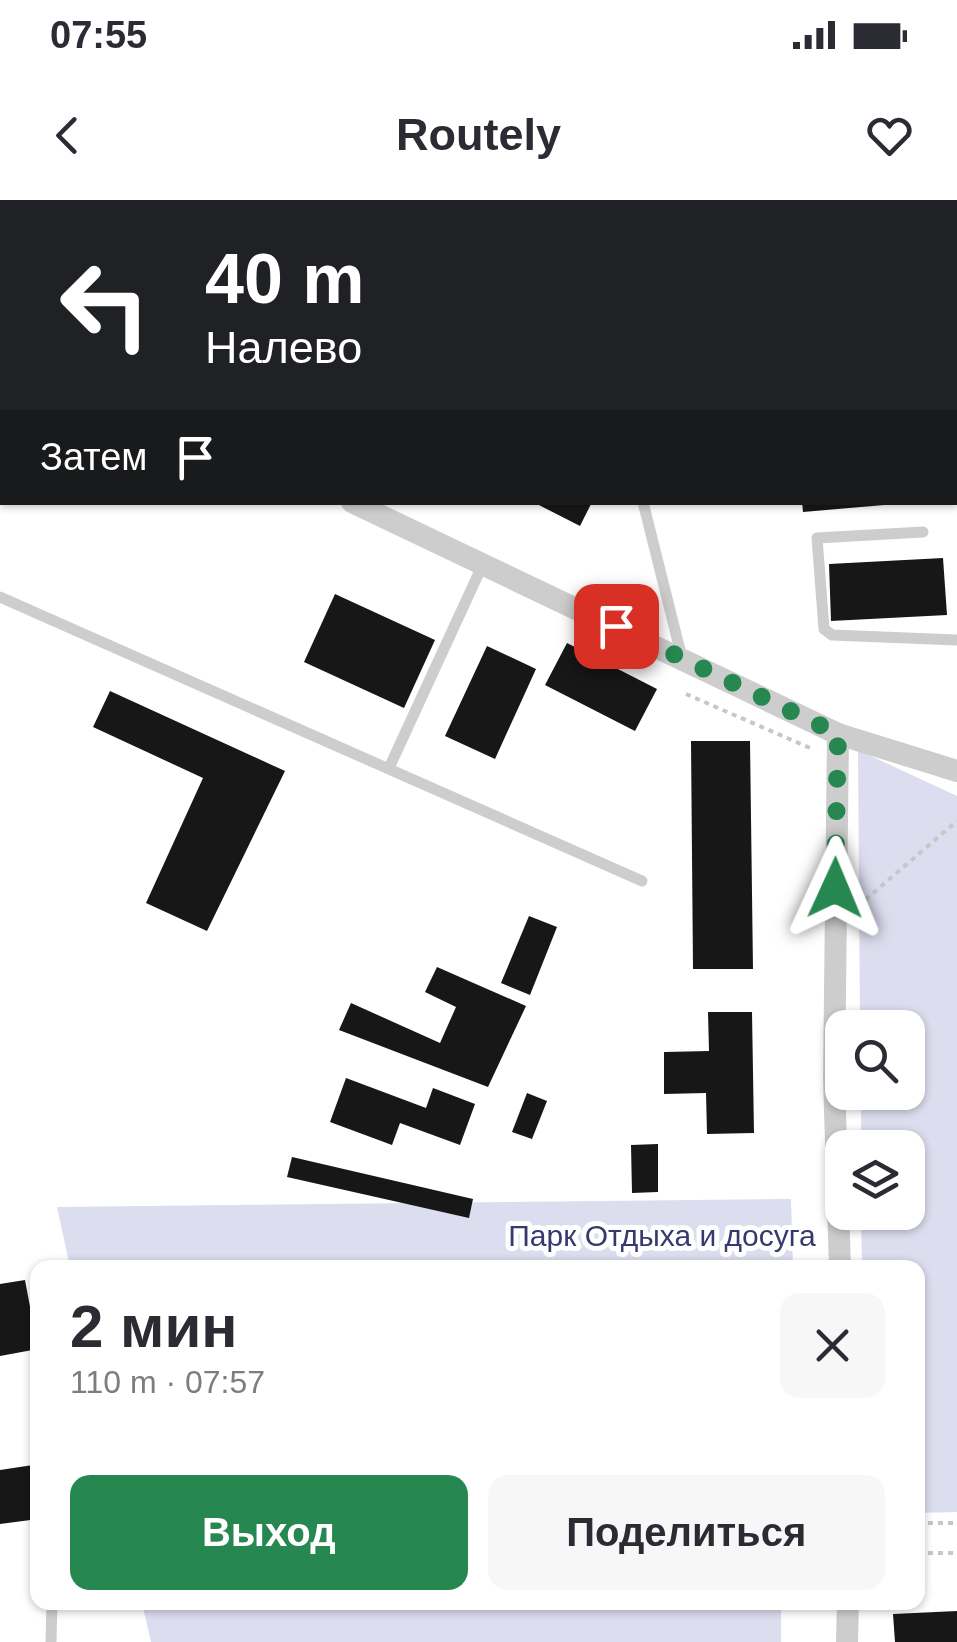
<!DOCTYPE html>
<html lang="ru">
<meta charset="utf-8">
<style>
:root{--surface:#fff;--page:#f7f7f7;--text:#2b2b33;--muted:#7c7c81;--accent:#268750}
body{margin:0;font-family:Arial,sans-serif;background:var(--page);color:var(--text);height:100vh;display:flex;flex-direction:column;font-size:38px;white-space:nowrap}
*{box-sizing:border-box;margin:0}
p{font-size:32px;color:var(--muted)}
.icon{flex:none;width:55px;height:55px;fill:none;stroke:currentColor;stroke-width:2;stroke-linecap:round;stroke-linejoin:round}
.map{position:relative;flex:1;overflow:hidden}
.sheet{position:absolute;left:30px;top:1060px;width:895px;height:350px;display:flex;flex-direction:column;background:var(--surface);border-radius:20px;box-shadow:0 2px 8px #0004}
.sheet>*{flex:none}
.banner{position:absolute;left:0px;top:0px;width:958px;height:305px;box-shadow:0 2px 8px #0004;background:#202124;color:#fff;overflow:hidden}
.controls{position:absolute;left:825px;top:810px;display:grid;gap:20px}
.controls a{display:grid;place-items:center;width:100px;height:100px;border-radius:20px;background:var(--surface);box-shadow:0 2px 8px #0004;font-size:50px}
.pin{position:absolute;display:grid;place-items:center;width:85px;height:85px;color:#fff;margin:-42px;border-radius:20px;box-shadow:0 5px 15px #0006}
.me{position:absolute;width:110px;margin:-55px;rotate:1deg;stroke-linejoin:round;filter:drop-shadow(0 0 8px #0008)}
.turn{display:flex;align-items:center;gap:35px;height:210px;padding:0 40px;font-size:45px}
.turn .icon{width:130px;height:130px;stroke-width:2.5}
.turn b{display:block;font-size:70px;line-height:85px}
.then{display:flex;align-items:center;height:95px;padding:0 40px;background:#0003;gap:20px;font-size:38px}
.round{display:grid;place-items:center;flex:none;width:105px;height:105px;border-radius:20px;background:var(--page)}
.head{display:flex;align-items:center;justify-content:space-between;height:170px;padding:0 40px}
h1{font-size:60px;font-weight:600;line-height:75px}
.primary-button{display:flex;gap:20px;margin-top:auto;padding:20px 40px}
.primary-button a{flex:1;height:115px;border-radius:20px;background:var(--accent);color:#fff;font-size:40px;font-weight:600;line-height:115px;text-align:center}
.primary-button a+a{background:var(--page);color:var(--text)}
.status{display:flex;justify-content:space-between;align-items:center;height:70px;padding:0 50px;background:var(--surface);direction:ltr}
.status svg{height:28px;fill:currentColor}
header{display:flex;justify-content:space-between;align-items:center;height:130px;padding:0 40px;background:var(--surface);font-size:45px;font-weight:600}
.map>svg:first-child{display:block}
.green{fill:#dcddee}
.building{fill:#171717}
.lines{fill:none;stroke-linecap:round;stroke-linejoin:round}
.path{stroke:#c7c7c7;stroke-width:4;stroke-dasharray:5 5;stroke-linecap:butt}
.service{stroke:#cdcdcd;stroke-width:11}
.minor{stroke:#cdcdcd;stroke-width:22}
.secondary{stroke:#bababa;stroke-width:32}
.route{stroke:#268750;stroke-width:18;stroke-dasharray:0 32.4}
.labels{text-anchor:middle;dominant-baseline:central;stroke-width:10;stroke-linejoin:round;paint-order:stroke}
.park-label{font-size:30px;fill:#383870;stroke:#fff}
</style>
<div class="status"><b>07:55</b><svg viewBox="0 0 49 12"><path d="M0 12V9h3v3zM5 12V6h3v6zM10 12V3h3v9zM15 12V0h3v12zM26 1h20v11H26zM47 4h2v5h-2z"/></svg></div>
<header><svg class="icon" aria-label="back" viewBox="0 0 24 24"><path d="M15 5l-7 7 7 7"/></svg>Routely<svg class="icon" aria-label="heart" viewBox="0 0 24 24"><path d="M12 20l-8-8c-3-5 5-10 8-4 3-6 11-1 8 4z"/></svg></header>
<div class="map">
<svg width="957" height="1442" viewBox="0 0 957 1442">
<rect width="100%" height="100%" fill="#fff"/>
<!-- green -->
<g class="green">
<path d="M858,550L957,596V1312L918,1313V1068L862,1067L861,1013L908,1012V948L861,947V893L908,892V828L860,827Z"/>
<path d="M791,999L793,1067H70L57,1007Z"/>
<path d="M142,1403H781V1442H151Z"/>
</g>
<!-- building -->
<g class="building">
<path d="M533,302H592L580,326Z"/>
<path d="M802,302H884V305L803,312Z"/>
<path d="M943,358L947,415L831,421L829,364Z"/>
<path d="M335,394L435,440L404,508L304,462Z"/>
<path d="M567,443L657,489L635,531L545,485Z"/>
<path d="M487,446L536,469L495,559L445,536Z"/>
<path d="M110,491L285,571L207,731L146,703L203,578L93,527Z"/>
<path d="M691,541H750L753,769H693Z"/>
<path d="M529,716L557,727L530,795L501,783Z"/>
<path d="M437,767L526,806L488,887L339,830L351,803L440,843L456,807L425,792Z"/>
<path d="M708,812H752L754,933L707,934L706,893L664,894V852L709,851Z"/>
<path d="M346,878L426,908L433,888L475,904L460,945L400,923L392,945L330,922Z"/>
<path d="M527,893L547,901L532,939L512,932Z"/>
<path d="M658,944V992L632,993L631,945Z"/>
<path d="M292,957L473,999L469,1018L287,977Z"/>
<path d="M25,1080L38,1149L0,1156V1084Z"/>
<path d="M33,1265L38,1319L0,1324V1270Z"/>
<path d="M957,1411V1442H895L893,1414Z"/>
</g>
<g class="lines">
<!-- path -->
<g class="path">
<path d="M915,0L916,2"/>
<path d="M686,494L810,548"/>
<path d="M858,706L957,621"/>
<path d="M918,1323H957"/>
<path d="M918,1353H957"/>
</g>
<!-- service -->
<g class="service">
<path d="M352,0V2"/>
<path d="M603,0V2"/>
<path d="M721,0V2"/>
<path d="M955,52H957"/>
<path d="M955,150L957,149"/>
<path d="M643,302L682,458"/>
<path d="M923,332L817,338L824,429L832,435L957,440"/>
<path d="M0,397L642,681"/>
<path d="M389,568L483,364"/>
<path d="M51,1442L52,1402"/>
</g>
<!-- minor -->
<g class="minor">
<path d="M227,0V2"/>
<path d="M0,129L2,130"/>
<path d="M352,302L838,534L957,571"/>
<path d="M838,534L834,879L840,1068"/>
<path d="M847,1442L848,1402"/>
</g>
<!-- secondary -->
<path class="secondary" d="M955,23L957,32"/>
</g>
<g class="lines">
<!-- route -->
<path class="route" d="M616,426L838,534L835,688"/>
</g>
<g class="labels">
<!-- park labels -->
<g class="park-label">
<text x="662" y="1035">Парк Отдыха и досуга</text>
</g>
</g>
</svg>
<div class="controls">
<a><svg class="icon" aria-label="search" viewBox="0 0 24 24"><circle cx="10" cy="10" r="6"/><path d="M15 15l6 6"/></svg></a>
<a><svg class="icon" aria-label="layers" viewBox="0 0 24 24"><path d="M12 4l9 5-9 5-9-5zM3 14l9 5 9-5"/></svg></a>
</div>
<div class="pin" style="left:616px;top:426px;background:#d93025"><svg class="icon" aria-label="arrive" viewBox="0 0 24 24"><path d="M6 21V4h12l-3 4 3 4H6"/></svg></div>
<svg class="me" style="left:835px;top:688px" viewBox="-20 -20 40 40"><path d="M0-17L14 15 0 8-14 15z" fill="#268750" stroke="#fff" stroke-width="4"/></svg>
<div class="banner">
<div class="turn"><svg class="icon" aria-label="left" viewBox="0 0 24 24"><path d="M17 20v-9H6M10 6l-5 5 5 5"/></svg><div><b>40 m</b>Налево</div></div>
<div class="then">Затем<svg class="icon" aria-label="arrive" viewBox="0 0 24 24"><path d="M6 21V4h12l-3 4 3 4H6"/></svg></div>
</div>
<section class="sheet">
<div class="head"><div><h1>2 мин</h1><p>110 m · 07:57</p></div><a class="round"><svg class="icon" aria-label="close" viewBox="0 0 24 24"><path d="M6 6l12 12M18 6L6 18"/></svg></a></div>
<div class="primary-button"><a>Выход</a><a>Поделиться</a></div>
</section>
</div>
